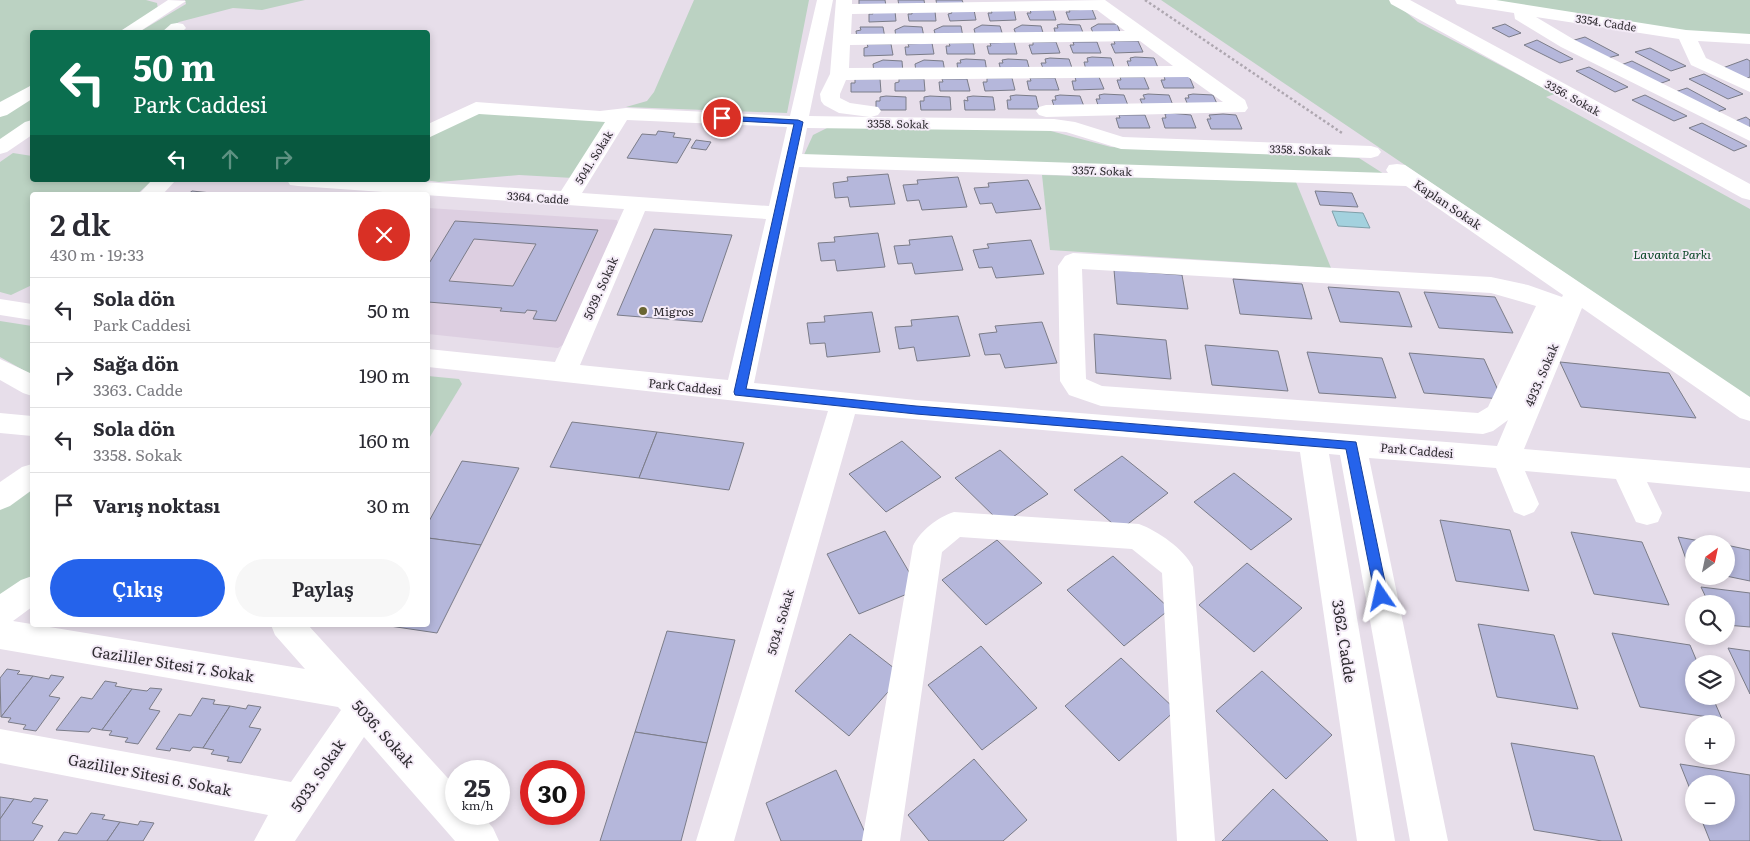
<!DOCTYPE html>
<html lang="tr">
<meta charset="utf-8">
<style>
:root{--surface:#fff;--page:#f7f7f7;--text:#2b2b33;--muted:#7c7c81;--line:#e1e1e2;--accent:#2563eb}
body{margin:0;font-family:Literata,serif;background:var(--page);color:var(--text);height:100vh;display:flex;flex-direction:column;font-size:19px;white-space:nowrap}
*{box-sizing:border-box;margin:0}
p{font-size:16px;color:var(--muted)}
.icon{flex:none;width:28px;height:28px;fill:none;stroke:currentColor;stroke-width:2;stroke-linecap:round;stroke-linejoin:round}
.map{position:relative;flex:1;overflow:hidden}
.side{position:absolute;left:30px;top:192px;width:400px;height:435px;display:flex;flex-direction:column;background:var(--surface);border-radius:5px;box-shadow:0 2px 8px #0003}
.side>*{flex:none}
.hud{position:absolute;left:30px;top:30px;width:400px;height:152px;border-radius:5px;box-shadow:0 2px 8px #0003;background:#0b6e4f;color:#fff;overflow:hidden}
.needle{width:32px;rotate:33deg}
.buttons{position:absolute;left:1685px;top:535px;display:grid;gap:10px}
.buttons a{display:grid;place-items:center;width:50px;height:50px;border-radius:50%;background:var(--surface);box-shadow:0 2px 8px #0003;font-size:25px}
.speed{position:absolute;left:445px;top:760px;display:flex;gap:10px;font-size:25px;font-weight:700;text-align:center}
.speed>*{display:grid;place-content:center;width:65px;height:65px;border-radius:50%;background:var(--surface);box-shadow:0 2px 8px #0003;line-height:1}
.speed small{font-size:12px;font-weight:400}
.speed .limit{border:8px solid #d22;background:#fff;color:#111}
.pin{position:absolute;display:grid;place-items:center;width:42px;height:42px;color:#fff;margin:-21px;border:2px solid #fff;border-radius:50%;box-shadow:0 1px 5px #0007}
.me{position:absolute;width:55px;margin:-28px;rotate:349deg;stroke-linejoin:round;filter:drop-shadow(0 0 4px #0008)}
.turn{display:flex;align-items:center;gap:18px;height:105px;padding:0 20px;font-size:22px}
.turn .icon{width:65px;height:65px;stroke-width:2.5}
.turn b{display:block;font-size:35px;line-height:42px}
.lanes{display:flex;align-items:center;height:48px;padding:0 20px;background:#0003;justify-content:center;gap:25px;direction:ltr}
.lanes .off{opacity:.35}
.round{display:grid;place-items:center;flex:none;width:52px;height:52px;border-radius:26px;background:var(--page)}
.summary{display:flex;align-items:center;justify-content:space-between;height:85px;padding:0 20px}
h1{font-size:30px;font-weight:600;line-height:38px}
.action{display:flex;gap:10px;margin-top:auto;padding:10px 20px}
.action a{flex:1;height:58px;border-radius:30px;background:var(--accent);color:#fff;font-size:20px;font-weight:600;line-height:58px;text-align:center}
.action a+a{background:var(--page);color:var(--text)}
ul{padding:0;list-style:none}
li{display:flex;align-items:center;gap:15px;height:65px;padding:0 20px;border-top:1px solid var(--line)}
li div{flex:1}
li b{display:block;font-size:19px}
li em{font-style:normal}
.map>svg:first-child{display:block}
.built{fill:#ddcfe1}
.green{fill:#bbd2c2}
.water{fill:#a3d1de;stroke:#80a0aa}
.building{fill:#b5b7db;stroke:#7b7c88;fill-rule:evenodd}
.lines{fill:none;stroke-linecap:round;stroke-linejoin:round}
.path{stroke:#aea7b0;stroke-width:2.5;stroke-dasharray:2.5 2.5;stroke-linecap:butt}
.minor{fill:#fff;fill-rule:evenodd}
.route{fill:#2563eb;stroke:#184099}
.poi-dot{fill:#696531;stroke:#f4ebf7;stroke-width:2}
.labels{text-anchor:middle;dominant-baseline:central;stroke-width:4;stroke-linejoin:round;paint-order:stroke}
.far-street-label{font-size:11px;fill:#2f2c31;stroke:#f4ebf7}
.street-label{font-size:12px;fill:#2f2c31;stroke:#f4ebf7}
.park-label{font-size:12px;font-style:italic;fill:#084626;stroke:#f4ebf7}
.poi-label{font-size:12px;fill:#2f2c31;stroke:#f4ebf7;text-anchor:start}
.near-street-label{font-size:15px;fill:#2f2c31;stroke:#f4ebf7}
</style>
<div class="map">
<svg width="1750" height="841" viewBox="0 0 1750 841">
<rect width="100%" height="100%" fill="#e7deea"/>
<!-- built -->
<path class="built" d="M428,208L617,220L619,226L569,341L558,348L428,334Z"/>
<!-- green -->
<g class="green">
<path d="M0,0H146L157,3L158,9L119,32H32V85L0,105Z"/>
<path d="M185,0H305L262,10L233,8L179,22L163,32H139L186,4Z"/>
<path d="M694,0H809L787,113L626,107L647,101L654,92Z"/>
<path d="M1161,0H1391L1418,22L1555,94L1546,97L1750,209V398Z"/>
<path d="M1477,0H1750V36L1679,31Z"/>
<path d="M32,97V120L0,142V117Z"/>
<path d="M480,112L611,121L573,178L519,175L439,182L424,180H428V137Z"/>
<path d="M831,126L1047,130L1111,147L1359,158L1384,174L803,157L813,135Z"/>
<path d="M13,153L32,156V180H153L136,195H32V285L11,295L0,292V162Z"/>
<path d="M1042,175L1296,182L1331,268L1050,250Z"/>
<path d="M0,321L32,326V375L0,357Z"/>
<path d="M428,376L459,379L462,384L428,440Z"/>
<path d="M32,484V577L0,599V506Z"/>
</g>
<!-- water -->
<path class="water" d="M1332,211L1363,213L1370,228L1338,226Z"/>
<!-- building -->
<g class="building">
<path d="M859,0H885L886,6H859Z"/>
<path d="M898,0H924L925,6H899Z"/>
<path d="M936,0H962L964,5L937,6Z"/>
<path d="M1092,9L1096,19L1069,20L1066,12H1070L1069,10Z"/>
<path d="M974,10L976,20L950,21L948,14L952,13L951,11Z"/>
<path d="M991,10H1014L1016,20L990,21L988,13H992Z"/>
<path d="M1030,10H1053L1056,20H1030L1027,13H1031Z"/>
<path d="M872,11H895L896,21L869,22V14H873Z"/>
<path d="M912,11H935L936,21H909L908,14H912Z"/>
<path d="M1061,24L1080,25L1084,35L1056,36L1054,28H1058L1057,25Z"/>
<path d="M1098,24H1117L1121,35H1094L1091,28Z"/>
<path d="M1505,24L1521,33L1509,37L1492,28Z"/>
<path d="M982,25L1000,26L1003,36L976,37L974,29Z"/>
<path d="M1022,25L1041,26L1044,36L1017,37L1014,29Z"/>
<path d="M904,26L922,27L924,37L896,38L895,30Z"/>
<path d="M943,26H961L963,37H936L934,30Z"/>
<path d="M860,27H883L885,38H857L856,31L861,30Z"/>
<path d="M1585,37L1619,55L1604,59L1571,41Z"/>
<path d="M1537,40L1573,59L1560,63L1524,45Z"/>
<path d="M1114,41H1138L1143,52L1115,53L1111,44H1115Z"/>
<path d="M1014,42L1017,54H989L987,46H991L990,43Z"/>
<path d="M1033,42H1056L1060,53L1032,54L1029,45H1033Z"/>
<path d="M1073,42H1097L1101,53H1073L1070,45H1074Z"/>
<path d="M932,43L934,54L906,55L905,47H909L908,44Z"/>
<path d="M949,43H973L975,54H947L946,46H950Z"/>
<path d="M867,44H891L893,55L864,56V48L868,47Z"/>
<path d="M1650,48L1686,66L1671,71L1635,52Z"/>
<path d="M1092,57L1111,58L1115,70H1086L1084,62H1088L1087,58Z"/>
<path d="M1135,57L1154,58L1159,70H1130L1127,61H1131L1130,58Z"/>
<path d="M1050,58L1069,59L1073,71H1044L1041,63H1046L1045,59Z"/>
<path d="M966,59L985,60L987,72H958L957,63H961L960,60Z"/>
<path d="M1008,59L1027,60L1030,71H1001L999,63H1003L1002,60Z"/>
<path d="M1747,59L1750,61V77L1743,80L1720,69Z"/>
<path d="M883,60L902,61L903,73H874L873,64Z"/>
<path d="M924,60L943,61L945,72H916L915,64Z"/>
<path d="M1632,61L1670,80L1656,85L1618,66Z"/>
<path d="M1589,67L1628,87L1615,92L1576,71Z"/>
<path d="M1704,74L1743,94L1728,99L1689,79Z"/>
<path d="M1164,76H1189L1194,88H1164L1161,80H1165Z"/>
<path d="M1075,77H1099L1104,89L1074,90L1072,81H1076Z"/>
<path d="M1120,77H1144L1149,89H1120L1117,80H1121Z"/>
<path d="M987,78H1012L1015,90L985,91L983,82H987Z"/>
<path d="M1030,78H1055L1059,90H1029L1027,81H1031Z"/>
<path d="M855,79H880L881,92H851V83H855Z"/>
<path d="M899,79H924L925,91H895V83L899,82Z"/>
<path d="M942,79H967L970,91H940L939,82H943Z"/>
<path d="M1687,88L1726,109L1711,114L1672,93Z"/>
<path d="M1104,94L1124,95L1129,108H1099L1096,99H1100L1099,95Z"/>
<path d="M1148,94L1169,95L1174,108H1144L1140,99H1145L1143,95Z"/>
<path d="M1193,94L1213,95L1219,108H1189L1185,98H1189L1188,95Z"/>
<path d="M1016,95L1036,96L1039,109H1008L1007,100H1011L1010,96Z"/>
<path d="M1060,95L1080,96L1085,109H1055L1052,100H1056L1055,96Z"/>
<path d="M1645,95L1687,116L1674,121L1632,100Z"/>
<path d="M886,96L906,97V110H876V101H880V97Z"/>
<path d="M930,96L950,97L951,110H921L920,101H924V97Z"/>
<path d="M973,96L993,97L995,110H965L964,100L968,101L967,97Z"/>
<path d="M1170,113L1191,115L1196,128H1165L1162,118H1166L1165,114Z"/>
<path d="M1223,114L1236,115L1242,129H1211L1207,119H1211L1209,115Z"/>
<path d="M1119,115H1145L1150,128H1119L1116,118H1120Z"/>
<path d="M1746,117L1750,120V133L1730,123Z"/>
<path d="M1702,123L1747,146L1734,151L1689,128Z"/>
<path d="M658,131L675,133L673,137L691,139L677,163L627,158L642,134L656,135Z"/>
<path d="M696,140L711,142L706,150L691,148Z"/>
<path d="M888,174L895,204L850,207L848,197L835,198L833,183L848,181L847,177Z"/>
<path d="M958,177L967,207L922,210L919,200L907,201L903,185L918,184L917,180Z"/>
<path d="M1028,180L1041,209L996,213L992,203L980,204L974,188L989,187L988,183Z"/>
<path d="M192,191L231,195H187Z"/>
<path d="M1315,191L1352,193L1358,207L1320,205Z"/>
<path d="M455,221L598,230L556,321L533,319L537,311L527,310L525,313L500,311L502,308L428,302V265ZM474,239L536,244L513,286L449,281Z"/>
<path d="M654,229L732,235L702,322L617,315Z"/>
<path d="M878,233L885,267L837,271L835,260L821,261L818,243L835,242L834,237Z"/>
<path d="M952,236L963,270L915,274L912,263L898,264L894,246L910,245L909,240Z"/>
<path d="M1031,240L1044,274L996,278L992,267L979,268L973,250L989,248L987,244Z"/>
<path d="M1114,270L1182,275L1188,309L1117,304Z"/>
<path d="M1233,279L1302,284L1312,319L1240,314Z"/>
<path d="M1328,287L1399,292L1412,327L1340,322Z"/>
<path d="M1424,292L1495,297L1513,333L1439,328Z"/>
<path d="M872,312L880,352L827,357L825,343L810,344L807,323L825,322L824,316Z"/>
<path d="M958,316L970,356L917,361L914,347L899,349L895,327L912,326L911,320Z"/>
<path d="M1042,322L1057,363L1005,368L1000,354L985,355L979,334L997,332L995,326Z"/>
<path d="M1094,334L1166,340L1171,379L1096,373Z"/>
<path d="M1205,345L1278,351L1288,391L1212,385Z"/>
<path d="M1307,352L1382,358L1396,398L1319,393Z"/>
<path d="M1409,353L1484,359L1502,399L1424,393Z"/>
<path d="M1560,362L1669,373L1696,418L1581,407Z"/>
<path d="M572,422L657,432L639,478L550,467Z"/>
<path d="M657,432L744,443L729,490L639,478Z"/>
<path d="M902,441L941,477L886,512L849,474Z"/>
<path d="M1000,450L1048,494L1002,524L955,478Z"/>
<path d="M1122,456L1168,493L1120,530L1074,490Z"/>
<path d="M462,461L519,468L481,545L428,538V523Z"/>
<path d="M1234,473L1292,519L1251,550L1194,502Z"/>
<path d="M1440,520L1510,530L1529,591L1456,581Z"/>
<path d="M885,531L919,589L859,614L827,554Z"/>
<path d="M1571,532L1642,542L1669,605L1594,594Z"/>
<path d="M1678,537L1717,544H1694V570H1690Z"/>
<path d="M428,538L481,545L437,633L383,625H428Z"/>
<path d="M997,540L1042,583L986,625L942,580Z"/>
<path d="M1726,545L1750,550V581L1726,576Z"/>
<path d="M1113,556L1170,609L1124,646L1067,590Z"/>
<path d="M1247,563L1302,608L1254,652L1199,605Z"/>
<path d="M1701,587L1750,593V627L1726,625V604H1709Z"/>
<path d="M1478,624L1554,635L1578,709L1497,697Z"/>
<path d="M667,631L735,640L707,743L635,732Z"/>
<path d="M1612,633L1690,645L1698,664H1694V696H1712L1722,719L1640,707Z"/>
<path d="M850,634L903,675L849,736L795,691Z"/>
<path d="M981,646L1037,708L982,750L928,685Z"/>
<path d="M1728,648L1750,651V694Z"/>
<path d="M1121,658L1176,710L1119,761L1065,706Z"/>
<path d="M7,669L20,671L17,674L33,676L1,717L0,678Z"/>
<path d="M1262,671L1332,735L1286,779L1216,711Z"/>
<path d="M51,675L64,677L49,696L60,698L36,731L23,729L26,725L8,722L11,718L1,717L33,676L49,679Z"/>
<path d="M105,681L117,683L115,686L132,689L102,730L92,728L89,732L56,730L81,697L92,699Z"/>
<path d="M150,688L162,689L149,709L160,711L138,744L125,742L128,738L109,735L112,731L102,730L132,689L147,691Z"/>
<path d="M202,698L215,700L213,704L230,706L203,748L193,747L190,751L171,748L170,751L156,749L179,714L191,716Z"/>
<path d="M248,705L261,707L249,727L261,729L241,763L227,761L229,757L211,754L214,750L203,748L230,706L246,709Z"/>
<path d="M635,732L707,743L681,841H600Z"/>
<path d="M1511,743L1594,756L1622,841H1602L1534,830Z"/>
<path d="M974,759L1027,820L1003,841H929L908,815Z"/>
<path d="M1680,764L1750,775V841H1710L1700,816H1726V784H1694V799Z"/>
<path d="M836,770L869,841H781L766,803Z"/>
<path d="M1273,789L1328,841H1222Z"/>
<path d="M0,797L14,799L0,819Z"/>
<path d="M34,798L48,800L32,823L43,826L33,841H0V819L14,799L31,802Z"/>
<path d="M91,813L105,815L102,819L120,822L107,841H58L64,832L77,834Z"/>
<path d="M140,821L154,823L143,841H107L120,822L138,825Z"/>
</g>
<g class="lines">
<!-- path -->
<path class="path" d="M1145,0L1342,133"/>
<!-- minor -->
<g class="minor">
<path d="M168,0L186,1L139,32H119Z"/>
<path d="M817,0H833L809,116L870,117L839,113L824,105L821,101L820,94L830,74L836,0H852V4L1105,0L1245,100L1248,108L1245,112L1046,117L1039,115L1036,111L1039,107L1046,105L1223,102L1188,77L846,80L840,94V98L850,103L878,107L881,111L878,115L871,117L1054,119L1075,122L1123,137L1371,146L1378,148L1381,152L1378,156L1371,158L1121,149L1066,132L1054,131L807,128L802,154L1388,173L1386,170L1389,165L1397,164L1405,165L1750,397V421L1740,418L1582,308L1524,449L1750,468V492L1647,482L1662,513L1658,522L1647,525L1636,522L1616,479L1525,471L1539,504L1534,512L1524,516L1514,512L1496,468L1369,458L1448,841H1410L1340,455L1329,454L1395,841H1357L1300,452L855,414L734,841H696L828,411L428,367V349L555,362L624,209L298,186L290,185L287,180H393L561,191L605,122L479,114L428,138V124L476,102L600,111L626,108L790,116ZM1097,10L1125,31L851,34L852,14ZM1140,41L1173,66L849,68L850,45ZM627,120L787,127L769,206L582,193ZM799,167L1406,186L1563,295L1562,297L1528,285L1491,277L1073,253L1065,256L1058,266L1060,381L1069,395L1101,406L1483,434L1493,431L1508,420L1497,446L916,400L754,383ZM645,211L766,219L728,380L580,365ZM1082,269L1491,293L1536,306L1488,407L1478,413L1102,386L1086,379Z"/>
<path d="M1389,0H1410L1750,184V200L1742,198L1391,4Z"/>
<path d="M1455,0H1496L1686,30L1750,34V44L1698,41L1706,58L1750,79V92L1691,65L1679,39L1536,17L1573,39L1750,127V141L1561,47L1515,19L1514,13L1463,5L1457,4Z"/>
<path d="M177,23L183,24L186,28L182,32H162L171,24Z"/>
<path d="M32,85V99L7,115L0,117V102Z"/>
<path d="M32,120V135L7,152L0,154V139L25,122Z"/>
<path d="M152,180H176L162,195H138Z"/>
<path d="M0,299L32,304V320L0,315Z"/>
<path d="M0,359L32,374V396L23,393L0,380Z"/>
<path d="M0,413L32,416V436L0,433Z"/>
<path d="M32,464V490L10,506L0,510V482L22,467Z"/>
<path d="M954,512L1139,524C1158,531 1184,549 1193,567L1215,841H1177L1162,573L1132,549L960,537L942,552L900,841H862L913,546C920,531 938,517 954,512Z"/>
<path d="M32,576V607L13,621L305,669L275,635L271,625H308L456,787V814H481L493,828L499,841H455L364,737L295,841H254L268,815L0,763V729L291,782L341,710L338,707L0,649V594L21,580Z"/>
</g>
</g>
<!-- route -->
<path class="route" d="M722,116L798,120L803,122L746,389L916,406L1356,442L1388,596L1386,600H1376L1375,596L1346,449L916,414L735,395L734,392L794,124L719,120V117Z"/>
<!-- markers -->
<circle class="poi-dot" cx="643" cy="311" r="5"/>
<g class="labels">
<!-- far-street labels -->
<g class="far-street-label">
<text transform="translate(1606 22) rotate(9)">3354. Cadde</text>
<text transform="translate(1573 97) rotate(29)">3356. Sokak</text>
<text transform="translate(898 123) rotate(1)">3358. Sokak</text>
<text transform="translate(1300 149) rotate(2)">3358. Sokak</text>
<text transform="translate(593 157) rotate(-58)">5041. Sokak</text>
<text transform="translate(1102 170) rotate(2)">3357. Sokak</text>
<text transform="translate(538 197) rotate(4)">3364. Cadde</text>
</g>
<!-- street labels -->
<g class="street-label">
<text transform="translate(1448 204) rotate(34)">Kaplan Sokak</text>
<text transform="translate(600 288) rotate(-66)">5039. Sokak</text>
<text transform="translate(1541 375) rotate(-67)">4933. Sokak</text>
<text transform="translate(685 386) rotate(6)">Park Caddesi</text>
<text transform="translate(1417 450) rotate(5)">Park Caddesi</text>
<text transform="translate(780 622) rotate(-74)">5034. Sokak</text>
</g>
<!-- park labels -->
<g class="park-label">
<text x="1672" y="254">Lavanta Parkı</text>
</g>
<!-- poi labels -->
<g class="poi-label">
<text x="653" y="311">Migros</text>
</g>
<!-- near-street labels -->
<g class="near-street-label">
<text transform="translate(1345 641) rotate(81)">3362. Cadde</text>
<text transform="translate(173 663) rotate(9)">Gazililer Sitesi 7. Sokak</text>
<text transform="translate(384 733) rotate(48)">5036. Sokak</text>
<text transform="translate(150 774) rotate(11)">Gazililer Sitesi 6. Sokak</text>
<text transform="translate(317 775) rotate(-56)">5033. Sokak</text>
</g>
</g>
</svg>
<div class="buttons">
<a><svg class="needle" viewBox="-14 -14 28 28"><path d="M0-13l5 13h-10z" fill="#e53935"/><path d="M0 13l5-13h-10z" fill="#7c7c81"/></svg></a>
<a><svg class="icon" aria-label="search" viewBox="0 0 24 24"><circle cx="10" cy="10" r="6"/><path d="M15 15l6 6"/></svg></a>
<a><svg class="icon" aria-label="layers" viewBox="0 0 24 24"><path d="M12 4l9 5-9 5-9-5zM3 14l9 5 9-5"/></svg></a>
<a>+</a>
<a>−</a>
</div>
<div class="speed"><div>25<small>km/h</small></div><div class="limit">30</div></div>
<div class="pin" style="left:722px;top:118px;background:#d93025"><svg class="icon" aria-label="arrive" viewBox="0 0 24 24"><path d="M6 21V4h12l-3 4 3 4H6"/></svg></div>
<svg class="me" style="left:1381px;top:596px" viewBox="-20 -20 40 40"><path d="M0-17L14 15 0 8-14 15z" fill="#2563eb" stroke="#fff" stroke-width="4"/></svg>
<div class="hud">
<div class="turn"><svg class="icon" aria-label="left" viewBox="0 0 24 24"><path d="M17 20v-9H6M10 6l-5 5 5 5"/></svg><div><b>50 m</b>Park Caddesi</div></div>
<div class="lanes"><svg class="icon" aria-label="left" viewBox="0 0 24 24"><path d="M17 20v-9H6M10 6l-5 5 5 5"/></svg><svg class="icon off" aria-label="ahead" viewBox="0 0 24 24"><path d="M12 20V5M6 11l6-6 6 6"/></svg><svg class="icon off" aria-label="right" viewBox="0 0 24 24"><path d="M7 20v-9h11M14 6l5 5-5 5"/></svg></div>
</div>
<section class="side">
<div class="summary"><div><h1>2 dk</h1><p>430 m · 19:33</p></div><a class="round" style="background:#d93025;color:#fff"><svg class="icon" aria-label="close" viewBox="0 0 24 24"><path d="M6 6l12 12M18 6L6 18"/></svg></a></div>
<ul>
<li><svg class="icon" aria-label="left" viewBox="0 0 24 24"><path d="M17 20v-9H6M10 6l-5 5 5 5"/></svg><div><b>Sola dön</b><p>Park Caddesi</p></div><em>50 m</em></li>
<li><svg class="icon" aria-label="right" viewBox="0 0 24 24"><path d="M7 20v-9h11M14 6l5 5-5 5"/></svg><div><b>Sağa dön</b><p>3363. Cadde</p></div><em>190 m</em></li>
<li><svg class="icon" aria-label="left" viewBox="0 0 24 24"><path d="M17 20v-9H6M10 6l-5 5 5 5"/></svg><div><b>Sola dön</b><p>3358. Sokak</p></div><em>160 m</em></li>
<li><svg class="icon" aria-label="arrive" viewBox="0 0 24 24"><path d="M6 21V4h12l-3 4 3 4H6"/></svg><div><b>Varış noktası</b></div><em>30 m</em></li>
</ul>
<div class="action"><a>Çıkış</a><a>Paylaş</a></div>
</section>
</div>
